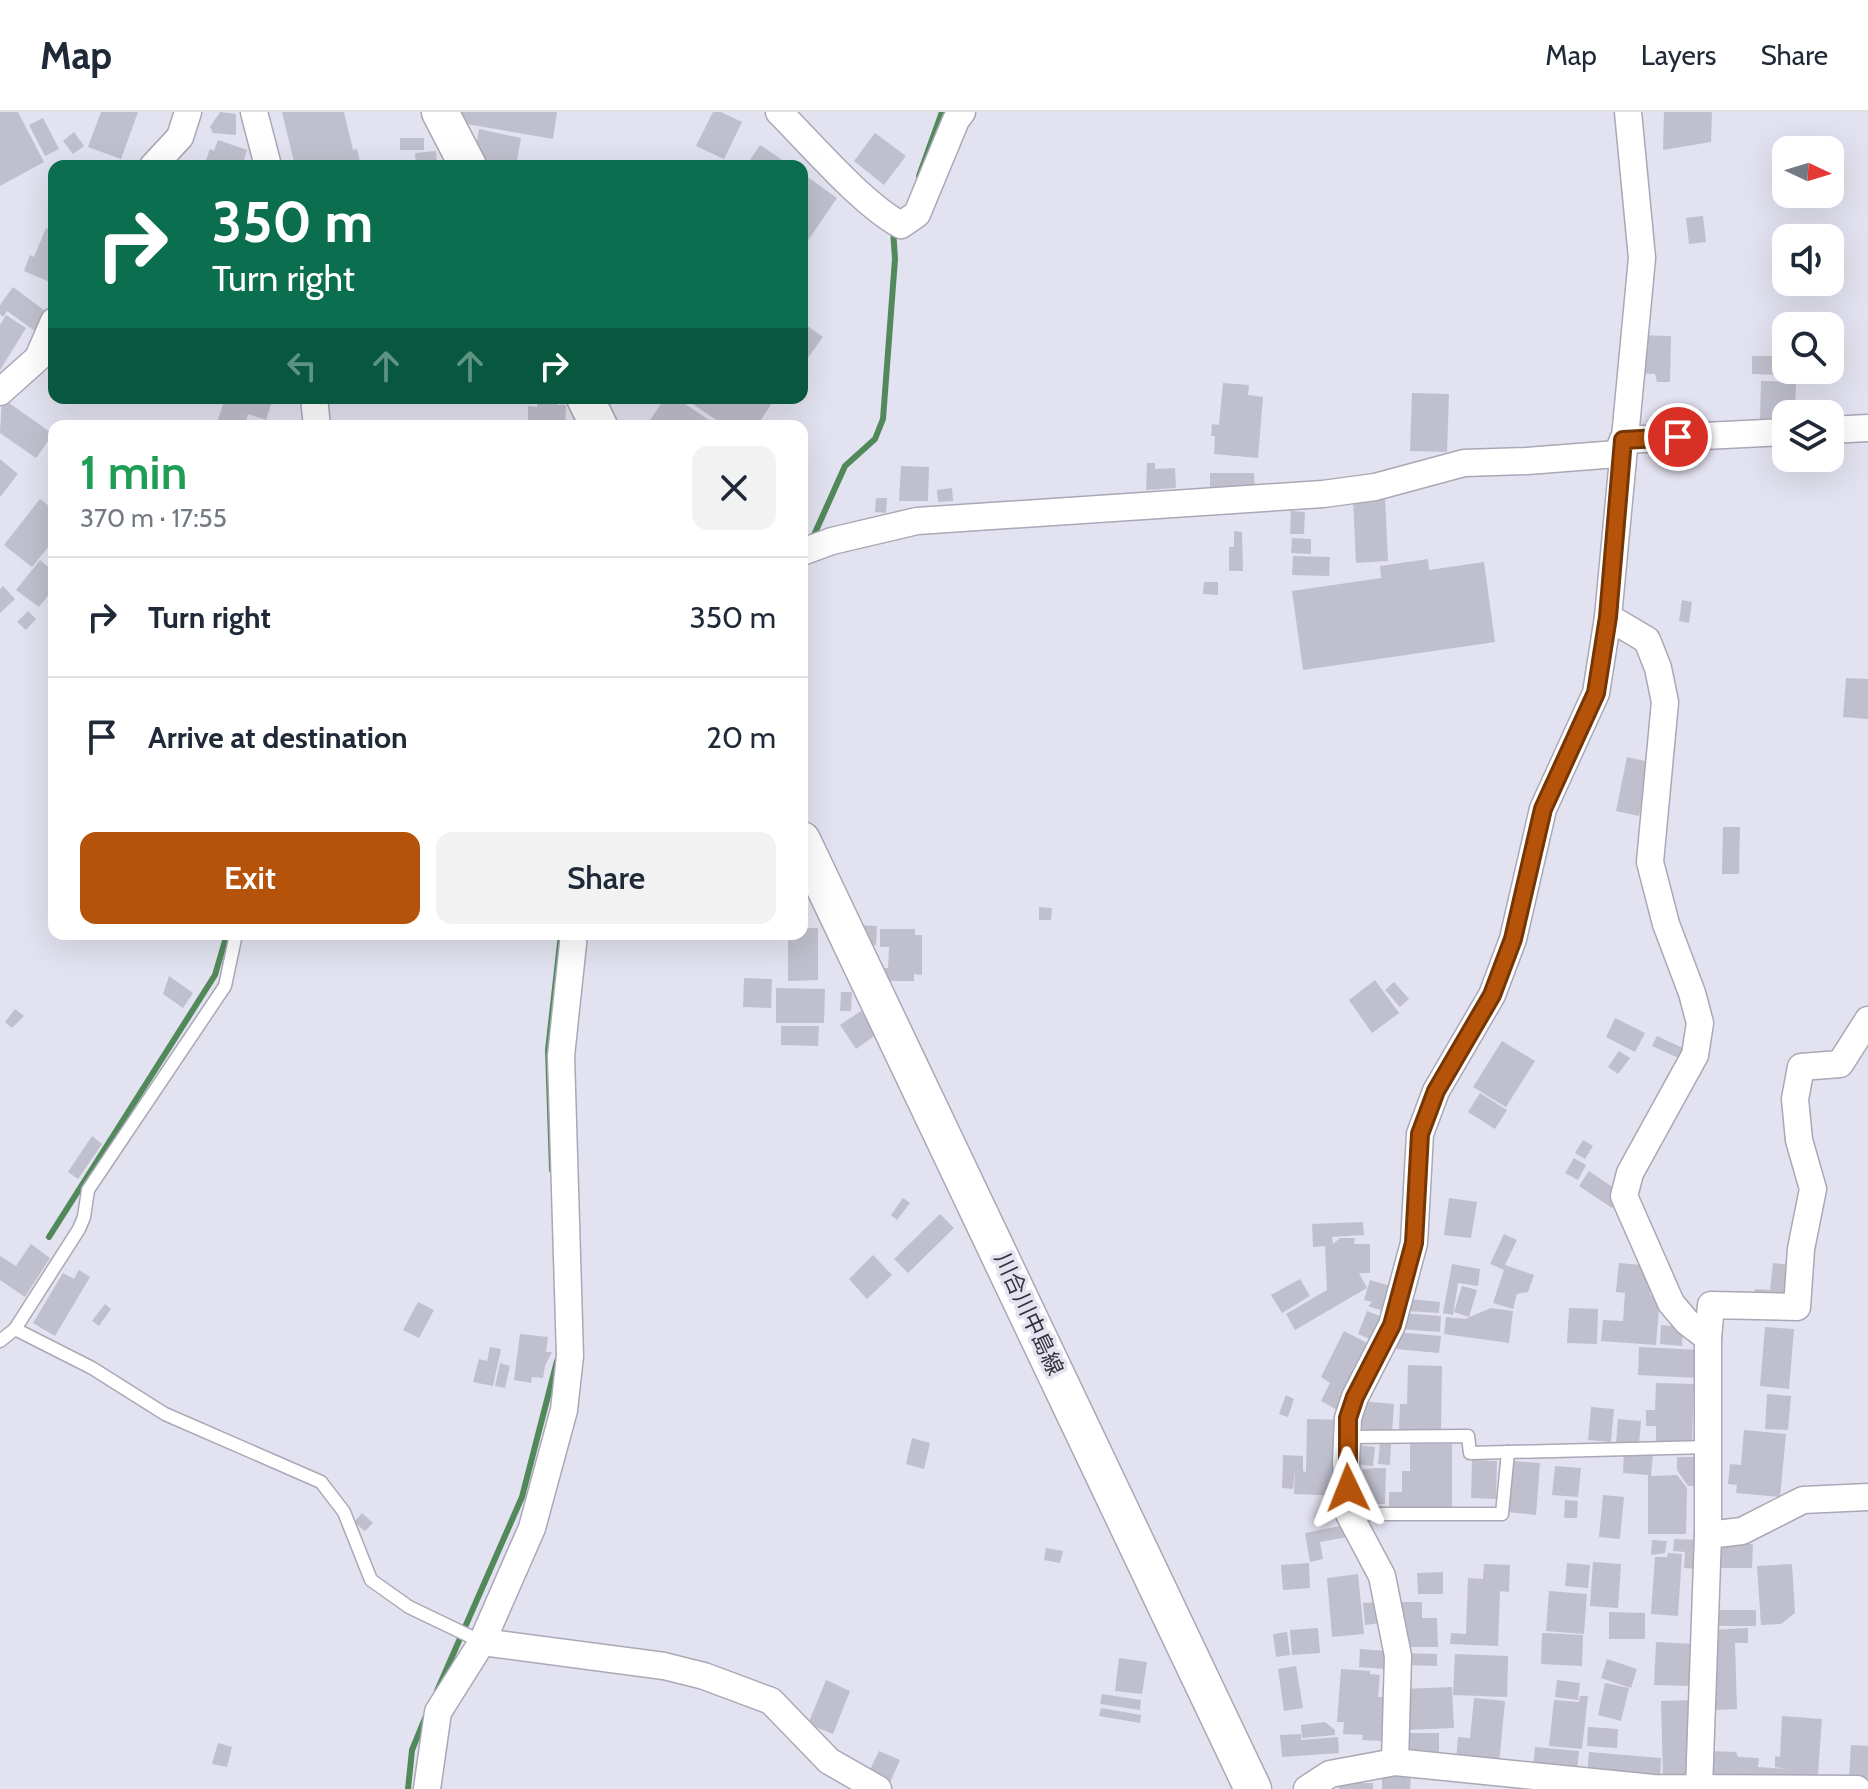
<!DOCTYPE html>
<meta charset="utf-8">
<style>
:root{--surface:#fff;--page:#f2f2f3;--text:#1f2937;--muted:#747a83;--line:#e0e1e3;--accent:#b45309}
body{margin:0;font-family:Cabin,"Noto Sans JP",sans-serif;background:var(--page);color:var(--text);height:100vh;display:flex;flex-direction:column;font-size:30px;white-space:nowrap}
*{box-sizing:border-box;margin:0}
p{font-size:26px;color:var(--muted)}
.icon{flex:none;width:44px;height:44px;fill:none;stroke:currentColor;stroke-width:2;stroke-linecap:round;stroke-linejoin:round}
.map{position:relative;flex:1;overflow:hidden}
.details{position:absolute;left:48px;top:308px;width:760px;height:520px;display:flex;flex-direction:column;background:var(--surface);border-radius:16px;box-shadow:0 8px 32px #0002}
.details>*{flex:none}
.guide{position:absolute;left:48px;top:48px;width:760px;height:244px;border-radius:16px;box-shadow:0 8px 32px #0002;background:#0b6e4f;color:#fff;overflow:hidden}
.needle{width:52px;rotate:94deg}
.fabs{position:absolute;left:1772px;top:24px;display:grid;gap:16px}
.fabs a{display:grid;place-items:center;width:72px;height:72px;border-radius:16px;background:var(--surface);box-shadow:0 8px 32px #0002;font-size:40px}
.pin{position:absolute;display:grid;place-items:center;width:68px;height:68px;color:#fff;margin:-34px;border:4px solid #fff;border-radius:50%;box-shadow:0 2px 8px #0007}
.me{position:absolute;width:88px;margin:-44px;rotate:358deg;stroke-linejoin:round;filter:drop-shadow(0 0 6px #0008)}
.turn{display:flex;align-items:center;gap:28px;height:168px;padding:0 32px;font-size:36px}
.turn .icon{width:104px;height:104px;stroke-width:2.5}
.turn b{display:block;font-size:56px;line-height:68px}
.lanes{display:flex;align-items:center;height:76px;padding:0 32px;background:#0003;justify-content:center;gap:40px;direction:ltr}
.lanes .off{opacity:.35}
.round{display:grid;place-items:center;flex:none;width:84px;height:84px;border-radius:16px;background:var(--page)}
.head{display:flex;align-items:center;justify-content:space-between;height:136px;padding:0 32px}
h1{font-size:48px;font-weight:600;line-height:60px;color:#1e9e55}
.cta{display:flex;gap:16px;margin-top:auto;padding:16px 32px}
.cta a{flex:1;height:92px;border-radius:16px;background:var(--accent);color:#fff;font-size:32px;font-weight:600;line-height:92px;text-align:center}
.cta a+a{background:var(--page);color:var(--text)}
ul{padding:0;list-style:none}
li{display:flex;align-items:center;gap:24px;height:120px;padding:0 32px;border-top:2px solid var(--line)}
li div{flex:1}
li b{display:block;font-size:30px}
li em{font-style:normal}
header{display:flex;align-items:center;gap:48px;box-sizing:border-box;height:112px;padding:0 40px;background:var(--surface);border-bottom:2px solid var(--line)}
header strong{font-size:38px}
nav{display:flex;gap:44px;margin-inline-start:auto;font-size:28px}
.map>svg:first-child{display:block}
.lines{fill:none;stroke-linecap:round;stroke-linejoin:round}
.stream{stroke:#52895b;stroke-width:6}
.building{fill:#c0bfcd}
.service-casing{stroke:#a9a8b6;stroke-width:15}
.minor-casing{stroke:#a9a8b6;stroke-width:29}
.secondary-casing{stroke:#a9a8b6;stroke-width:39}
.service{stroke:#fff;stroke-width:12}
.minor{stroke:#fff;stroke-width:26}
.secondary{stroke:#fff;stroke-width:36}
.route-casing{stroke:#753606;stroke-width:20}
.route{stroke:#b45309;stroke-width:14}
.labels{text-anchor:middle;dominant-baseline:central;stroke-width:7;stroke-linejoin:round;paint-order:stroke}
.street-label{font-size:22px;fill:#323237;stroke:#e3e2f0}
</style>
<header>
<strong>Map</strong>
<nav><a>Map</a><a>Layers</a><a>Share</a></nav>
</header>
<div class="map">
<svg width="1868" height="1677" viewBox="0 0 1868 1677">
<rect width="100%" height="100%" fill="#e3e2f0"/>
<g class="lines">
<!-- stream -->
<g class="stream">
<path d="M919,64L942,0"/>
<path d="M811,425L814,423L845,354L875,327L883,307L895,147L893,117"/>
<path d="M552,1058L548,938L561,822"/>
<path d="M49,1125L215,863L227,822"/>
<path d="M437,1579L522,1385L557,1249"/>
<path d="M408,1677L412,1638L426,1604"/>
</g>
</g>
<!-- building -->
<g class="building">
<path d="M0,0H18L44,50L0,74Z"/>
<path d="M101,0H138L121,47L88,35Z"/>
<path d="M220,0L236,2V23L213,21L210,15Z"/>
<path d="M282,0H344L353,38L357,37L361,54H295Z"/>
<path d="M457,0H557L553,27L455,10Z"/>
<path d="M713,0H721L742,10L724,47L696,34Z"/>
<path d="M1664,0H1712L1711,30L1663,38Z"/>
<path d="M43,6L59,37L45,44L29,13Z"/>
<path d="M479,17L521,26L516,54L473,51Z"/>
<path d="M74,20L84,34L73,42L63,29Z"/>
<path d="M875,21L906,44L884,73L854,49Z"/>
<rect x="400" y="26" width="24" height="12"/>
<path d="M218,28L247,38L242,54H204L210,37L214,39Z"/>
<path d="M760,33L791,54H746Z"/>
<path d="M436,39L437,54H416L415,41Z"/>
<path d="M802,61L837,86L802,137Z"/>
<path d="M1703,104L1706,130L1689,132L1686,106Z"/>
<path d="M46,116L54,120V172L24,159L30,143L34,145Z"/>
<path d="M13,175L49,202L36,220L7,199L3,205L0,202V193Z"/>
<path d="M6,203L26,216L0,258V213Z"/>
<path d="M802,210L823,225L802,254Z"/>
<path d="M1636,223L1671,224L1670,270H1657L1655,262L1635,261Z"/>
<path d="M1752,244H1778V263L1752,262Z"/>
<path d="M1761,269L1796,270L1795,302H1786V308L1760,307Z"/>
<path d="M1223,271L1249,273L1248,283L1263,285L1258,346L1214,342L1215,324H1211L1212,312L1219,313Z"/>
<path d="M1412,281L1449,282L1447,340L1410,339Z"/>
<path d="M2,286L53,322L36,346L0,321Z"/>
<path d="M225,286H273L266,308L248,302L245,314H216Z"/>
<path d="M547,286H558L557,293H566L565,314H528V294L537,295V288H547Z"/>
<path d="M665,286H676L718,314H646Z"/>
<path d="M684,286H764L772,291L757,314H725Z"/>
<path d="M0,347L18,362L0,385Z"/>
<path d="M1147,351H1155V357L1175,356L1176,376L1146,378Z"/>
<path d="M901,354L929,355L928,389H899Z"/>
<path d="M1210,361H1254L1255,382H1210Z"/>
<path d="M952,376L953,389L938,390L937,378Z"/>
<path d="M1385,385L1388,449L1356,451L1353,387Z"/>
<path d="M876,386H887L886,401L875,400Z"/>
<path d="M40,387L54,398V428L32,455L4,433Z"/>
<path d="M1291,399L1305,400L1304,422H1290Z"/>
<path d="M1234,419L1242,420L1243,459H1229V435H1234Z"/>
<path d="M1292,426L1311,427V442L1291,441Z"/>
<path d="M1293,444L1330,445L1329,464L1292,463Z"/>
<path d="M1428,447L1429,458L1484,450L1495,530L1303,558L1292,479L1381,466L1380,454Z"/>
<path d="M40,448L54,460V476L39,495L16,478Z"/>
<path d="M1204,470H1218V483L1203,482Z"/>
<path d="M3,474L15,487L0,501V477Z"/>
<path d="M1682,488L1692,490L1689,511L1679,509Z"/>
<path d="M28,499L36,507L26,518L17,510Z"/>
<path d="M1846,566L1868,567V607L1843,605Z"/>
<path d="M1627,645L1650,650L1639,704L1616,699Z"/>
<path d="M1723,715H1740L1739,762H1722Z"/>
<path d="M1039,795L1052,796L1051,808H1039Z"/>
<path d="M860,813L877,814L876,833L859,832Z"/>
<path d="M802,816H818V868L788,869V822H802Z"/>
<path d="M880,817H915V823H922V863L914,862V869H889V866H884V856H888L889,835H880Z"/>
<path d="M169,864L193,881L183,896L163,882Z"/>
<path d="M744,866L772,867L771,896L743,895Z"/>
<path d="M1375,868L1399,901L1372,921L1349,888Z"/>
<path d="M1394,870L1409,887L1400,895L1385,878Z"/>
<path d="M776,876L825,877L824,911H776Z"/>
<path d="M841,880H852L851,899H840Z"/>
<path d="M15,897L24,904L12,916L5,910Z"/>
<path d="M861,899L877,922L856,937L840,913Z"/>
<path d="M1615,906L1645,921L1635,940L1606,925Z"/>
<path d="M781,914H819L818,934L781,933Z"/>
<path d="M1657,924L1687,938L1683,948L1652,934Z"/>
<path d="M1502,929L1535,949L1506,995L1473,975Z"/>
<path d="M1619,939L1630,946L1618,962L1608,955Z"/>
<path d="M1480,981L1507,998L1495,1017L1468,1000Z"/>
<path d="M92,1024L102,1032L78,1067L68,1060Z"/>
<path d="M1583,1028L1593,1034L1585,1047L1575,1041Z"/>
<path d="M1574,1046L1586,1053L1578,1068L1565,1061Z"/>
<path d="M1589,1059L1621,1081L1612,1096L1579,1074Z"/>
<path d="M903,1086L910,1091L897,1108L891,1103Z"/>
<path d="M1449,1086L1477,1090L1471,1126L1444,1123Z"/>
<path d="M940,1102L954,1116L908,1161L894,1147Z"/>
<path d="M1363,1110L1364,1123L1332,1125L1333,1132L1340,1126H1355L1354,1132H1370V1161H1359L1367,1176L1295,1218L1286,1202L1327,1178L1325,1134L1313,1135L1312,1112Z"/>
<path d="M1504,1122L1517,1128L1505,1153L1534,1163L1528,1180L1517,1182L1513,1197L1493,1191L1504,1158L1490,1152Z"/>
<path d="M31,1132L50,1146L25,1185L0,1168V1144L16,1154Z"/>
<path d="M873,1143L892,1163L867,1187L849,1167Z"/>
<path d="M1619,1151L1653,1154L1650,1183L1660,1184L1656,1233L1601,1229L1603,1208L1623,1209L1625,1181L1616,1180Z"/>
<path d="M1773,1151L1791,1153L1788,1191L1754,1189L1755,1177L1770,1178Z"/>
<path d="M1452,1152L1480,1157L1478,1174L1458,1171L1453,1203L1443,1201Z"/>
<path d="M79,1158L90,1165L55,1224L33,1211L63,1161L74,1167Z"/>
<path d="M1300,1167L1310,1184L1282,1201L1271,1183Z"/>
<path d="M1370,1168L1394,1175L1386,1200L1368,1194L1372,1190L1364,1188Z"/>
<path d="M1462,1174L1477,1178L1469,1205L1454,1200Z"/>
<path d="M1408,1187L1440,1190L1439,1201L1407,1199Z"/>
<path d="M418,1190L434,1198L419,1226L403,1218Z"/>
<path d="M105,1192L111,1197L99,1214L92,1209Z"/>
<path d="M1491,1196L1513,1199L1509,1231L1444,1222L1446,1205L1465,1207Z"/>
<path d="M1569,1196L1598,1197L1597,1232L1567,1231Z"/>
<path d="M1367,1199L1387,1207L1377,1230L1358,1222Z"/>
<path d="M1401,1201L1441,1204L1440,1220L1399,1217Z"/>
<path d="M1661,1213L1683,1215L1682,1234L1660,1232Z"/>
<path d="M1765,1215L1794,1217L1789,1277L1760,1274Z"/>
<path d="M1344,1219L1373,1234L1339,1299L1321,1289L1330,1271L1321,1265Z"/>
<path d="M1397,1220L1441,1224L1439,1241L1395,1237Z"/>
<path d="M520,1222L548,1225L546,1240H552L545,1254L543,1266L532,1265L531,1271L514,1268Z"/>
<path d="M490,1235L501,1237L493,1274L473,1270L479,1247L487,1249Z"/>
<path d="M1639,1235L1700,1238L1698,1266L1638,1263Z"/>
<path d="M500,1251L510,1254L505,1276L495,1274Z"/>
<path d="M1408,1253L1442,1254L1441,1319L1399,1318L1400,1292H1407Z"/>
<path d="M1656,1271L1694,1272L1692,1332L1656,1331V1314H1646V1298H1655Z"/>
<path d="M1767,1282L1791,1284L1788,1318L1765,1317Z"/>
<path d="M1286,1283L1294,1287L1288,1305L1279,1302Z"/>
<path d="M1361,1289L1394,1292L1392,1320L1359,1317Z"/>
<path d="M1591,1295L1614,1297L1611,1330L1588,1328Z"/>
<path d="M1307,1307L1345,1308L1343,1384L1294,1382L1295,1358L1293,1377L1282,1376L1283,1343L1303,1344V1359L1306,1360Z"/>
<path d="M1618,1307L1641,1309L1639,1332L1616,1330Z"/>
<path d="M1744,1318L1786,1322L1780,1385L1736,1381L1737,1373L1728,1372L1730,1352L1741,1353Z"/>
<path d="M912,1326L930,1331L924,1357L906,1352Z"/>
<path d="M1380,1331L1391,1332L1390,1353L1378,1352Z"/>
<path d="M1410,1332H1452V1399H1389V1380H1402V1359H1410Z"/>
<path d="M1357,1333L1375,1335L1373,1354L1355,1352Z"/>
<path d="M1624,1339L1653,1341L1651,1364L1677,1363L1687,1376L1686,1422H1648V1363L1623,1361Z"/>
<path d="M1677,1345H1697V1374H1688L1677,1358Z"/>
<path d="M1472,1348L1497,1349L1496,1387L1471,1386Z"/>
<path d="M1513,1349L1540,1351L1536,1403L1508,1400Z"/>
<path d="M1555,1354L1581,1356L1578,1385L1552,1383Z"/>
<path d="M1376,1356H1386L1385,1392H1356V1358Z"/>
<path d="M1603,1383L1624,1385L1620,1427L1599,1425Z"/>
<path d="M1565,1388L1578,1389L1577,1406H1564Z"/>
<path d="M362,1401L373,1411L365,1419L354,1410Z"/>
<path d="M1345,1413L1347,1425L1320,1430L1323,1447L1310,1450L1305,1421Z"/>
<path d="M1674,1427L1699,1428L1697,1457L1684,1456L1685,1440L1673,1439Z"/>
<path d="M1652,1428L1667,1429L1665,1441L1651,1443Z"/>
<path d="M1718,1432H1753L1752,1456H1718Z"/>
<path d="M1046,1436L1063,1439L1060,1451L1044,1448Z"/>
<path d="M1668,1441L1682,1442L1678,1504L1651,1502L1655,1445H1667Z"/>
<path d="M1593,1450L1621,1452L1618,1496L1590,1494Z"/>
<path d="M1309,1451L1310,1476L1283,1478L1281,1453Z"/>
<path d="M1567,1451L1590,1453L1588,1476L1565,1474Z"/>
<path d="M1484,1452L1510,1453L1509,1480L1500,1479L1498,1534L1450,1532L1451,1521L1466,1522L1468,1466L1483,1467Z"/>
<path d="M1792,1452L1795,1501L1781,1512L1761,1513L1757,1454Z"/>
<path d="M1443,1460V1482H1418L1417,1461Z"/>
<path d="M1358,1462L1364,1522L1332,1525L1327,1466Z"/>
<path d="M1549,1479L1587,1482L1584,1522L1546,1519Z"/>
<path d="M1378,1490L1380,1511L1365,1513L1363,1491Z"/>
<path d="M1399,1490H1422V1506H1437L1438,1535H1400Z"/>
<rect x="1711" y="1498" width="45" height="16"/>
<path d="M1609,1500L1645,1501V1527H1609Z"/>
<path d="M1318,1516L1320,1541L1292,1543L1290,1518Z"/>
<path d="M1748,1516V1531H1735L1737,1597L1715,1598L1712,1518Z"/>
<path d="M1287,1520L1290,1543L1276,1545L1273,1522Z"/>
<path d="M1542,1521L1583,1523L1582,1554L1541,1552Z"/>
<path d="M1656,1530L1693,1532L1691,1574L1654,1573Z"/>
<path d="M1360,1537L1387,1539L1386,1557L1359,1555Z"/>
<path d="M1403,1541L1437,1542V1554L1403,1553Z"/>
<path d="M1455,1542L1508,1544L1507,1585L1453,1583Z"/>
<path d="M1119,1546L1147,1550L1142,1582L1115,1579Z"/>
<path d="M1607,1547L1637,1557L1631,1576L1601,1566Z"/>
<path d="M1296,1554L1303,1596L1284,1599L1278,1557Z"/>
<path d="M1341,1557L1370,1559V1562L1380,1563L1378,1585H1384L1382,1629L1362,1628L1363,1623L1343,1622L1344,1610H1337Z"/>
<path d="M826,1568L850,1579L833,1622L808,1612Z"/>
<path d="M1557,1568L1580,1571L1578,1588L1555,1585Z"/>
<path d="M1605,1571L1629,1576L1621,1609L1598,1603Z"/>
<path d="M1452,1575L1454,1616L1406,1618L1404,1577Z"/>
<path d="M1102,1582L1141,1588L1140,1598L1100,1592Z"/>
<path d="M1580,1584H1588L1582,1637L1549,1634L1554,1588L1579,1590Z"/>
<path d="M1474,1586L1505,1589L1499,1652L1456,1648L1458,1625L1470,1626Z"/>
<path d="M1697,1588L1699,1665H1663L1661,1589Z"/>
<path d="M1101,1596L1141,1603L1140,1611L1099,1604Z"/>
<path d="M1782,1604L1822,1607L1817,1675L1707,1671L1709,1639L1736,1640L1738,1645L1759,1646L1758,1655L1786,1657L1775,1655V1644L1780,1645Z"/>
<path d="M1325,1610L1335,1618V1623L1302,1626L1301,1613Z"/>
<path d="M1588,1615L1618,1617L1617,1636L1587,1634Z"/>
<rect x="1407" y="1621" width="32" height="24"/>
<path d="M1301,1622V1628L1338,1625L1339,1641L1282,1645L1280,1623Z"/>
<path d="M218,1631L232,1635L227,1655L212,1652Z"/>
<path d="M1851,1633L1868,1634V1667L1849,1666Z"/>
<path d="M1535,1635L1579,1639L1577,1660L1533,1656Z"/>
<path d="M879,1639L900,1648L888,1675L866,1666Z"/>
<path d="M1589,1640L1661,1646L1660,1668L1587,1663Z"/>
<path d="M1382,1662L1411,1663L1410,1677H1382Z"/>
<rect x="1339" y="1671" width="34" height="6"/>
</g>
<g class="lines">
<defs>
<g id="service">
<path d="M15,1217L92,1256L165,1302L321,1370L344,1400L371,1468L409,1495L482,1530"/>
<path d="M0,1229L15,1217L79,1117L84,1105L88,1078L225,874L236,822"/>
<path d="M1347,1325L1468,1324L1470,1341L1707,1335"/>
<path d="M1349,1402H1502L1508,1340"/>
</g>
<g id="minor">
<path d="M254,0L268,54"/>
<path d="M779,0C812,33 862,92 901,113L917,102L956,8L962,0"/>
<path d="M153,54L180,25L188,0"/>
<path d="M0,280L38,246L54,209"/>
<path d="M314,286L317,314"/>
<path d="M1830,318L1868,316"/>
<path d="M1623,328L1786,320"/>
<path d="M802,440L832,429L917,409L1323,382L1375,375L1464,351L1527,349L1617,342L1623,328"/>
<path d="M1608,505L1647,528L1658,556L1665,590L1650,750L1666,812L1692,881L1700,911L1695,943L1630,1061L1624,1084L1671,1191L1687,1210L1708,1226"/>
<path d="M1708,1423L1742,1419L1803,1388L1868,1385"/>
<path d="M482,1530L664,1554L704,1564L771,1589L829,1649L878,1677"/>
<path d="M1395,1650L1398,1544L1382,1464L1349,1402L1346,1351L1348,1306L1355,1285L1392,1213L1414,1131L1420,1022L1436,979L1492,883L1513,827L1543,697L1596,581L1608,505L1642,146L1628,0"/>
<path d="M1699,1676L1708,1423V1226L1711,1193L1797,1195L1801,1137L1813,1077L1799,1028L1795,987L1801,955L1840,952L1868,908"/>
<path d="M427,1677L438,1600L482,1530L532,1416L564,1298L570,1244L561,944L574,822"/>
<path d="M1307,1677L1330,1662L1395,1650L1653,1676L1857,1677"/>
</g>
<g id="secondary">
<path d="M440,0L468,54"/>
<path d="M585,286L599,314"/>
<path d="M802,728L1253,1677"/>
</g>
</defs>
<!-- service casing -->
<use href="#service" class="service-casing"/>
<!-- minor casing -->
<use href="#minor" class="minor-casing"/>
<!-- secondary casing -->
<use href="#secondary" class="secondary-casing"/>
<!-- service -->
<use href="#service" class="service"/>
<!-- minor -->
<use href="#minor" class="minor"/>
<!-- secondary -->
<use href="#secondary" class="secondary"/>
</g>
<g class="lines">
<defs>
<path id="route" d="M1348,1376V1306L1355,1285L1392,1213L1414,1131L1420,1022L1436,979L1492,883L1513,827L1543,697L1596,581L1608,505L1623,328L1678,325"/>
</defs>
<!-- route casing -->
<use href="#route" class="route-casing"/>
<!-- route -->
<use href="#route" class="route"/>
</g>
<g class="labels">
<!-- street labels -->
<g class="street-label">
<text transform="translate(1029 1202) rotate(65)">川合川中島線</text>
</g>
</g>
</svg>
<div class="fabs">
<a><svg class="needle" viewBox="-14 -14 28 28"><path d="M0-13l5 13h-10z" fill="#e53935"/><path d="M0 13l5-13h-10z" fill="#747a83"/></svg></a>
<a><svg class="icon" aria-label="sound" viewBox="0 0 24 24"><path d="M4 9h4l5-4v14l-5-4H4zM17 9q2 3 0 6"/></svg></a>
<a><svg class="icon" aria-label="search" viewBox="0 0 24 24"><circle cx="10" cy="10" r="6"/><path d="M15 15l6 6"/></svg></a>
<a><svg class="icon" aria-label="layers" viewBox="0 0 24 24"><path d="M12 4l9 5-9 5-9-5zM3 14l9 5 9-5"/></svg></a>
</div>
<div class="pin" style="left:1678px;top:325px;background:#d93025"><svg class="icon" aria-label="arrive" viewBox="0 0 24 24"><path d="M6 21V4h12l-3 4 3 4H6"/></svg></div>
<svg class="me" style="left:1348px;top:1376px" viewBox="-20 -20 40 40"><path d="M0-17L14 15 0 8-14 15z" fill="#b45309" stroke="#fff" stroke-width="4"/></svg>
<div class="guide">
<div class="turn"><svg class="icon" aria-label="right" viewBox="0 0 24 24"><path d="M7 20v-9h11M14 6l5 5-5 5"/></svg><div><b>350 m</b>Turn right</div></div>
<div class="lanes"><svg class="icon off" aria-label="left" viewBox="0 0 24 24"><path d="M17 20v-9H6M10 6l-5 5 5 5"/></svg><svg class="icon off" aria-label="ahead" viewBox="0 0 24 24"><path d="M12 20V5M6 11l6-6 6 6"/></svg><svg class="icon off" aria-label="ahead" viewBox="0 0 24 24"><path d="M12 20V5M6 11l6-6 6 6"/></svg><svg class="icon" aria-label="right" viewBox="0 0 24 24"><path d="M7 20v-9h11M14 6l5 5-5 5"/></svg></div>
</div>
<section class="details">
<div class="head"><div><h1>1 min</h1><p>370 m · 17:55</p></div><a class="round"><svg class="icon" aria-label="close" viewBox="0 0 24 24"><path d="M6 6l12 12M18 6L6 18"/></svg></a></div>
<ul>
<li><svg class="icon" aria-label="right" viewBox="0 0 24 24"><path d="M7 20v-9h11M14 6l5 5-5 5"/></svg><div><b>Turn right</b></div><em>350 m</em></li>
<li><svg class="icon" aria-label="arrive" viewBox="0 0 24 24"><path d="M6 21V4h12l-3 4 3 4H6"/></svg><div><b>Arrive at destination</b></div><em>20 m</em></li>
</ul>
<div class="cta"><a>Exit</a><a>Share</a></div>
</section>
</div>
